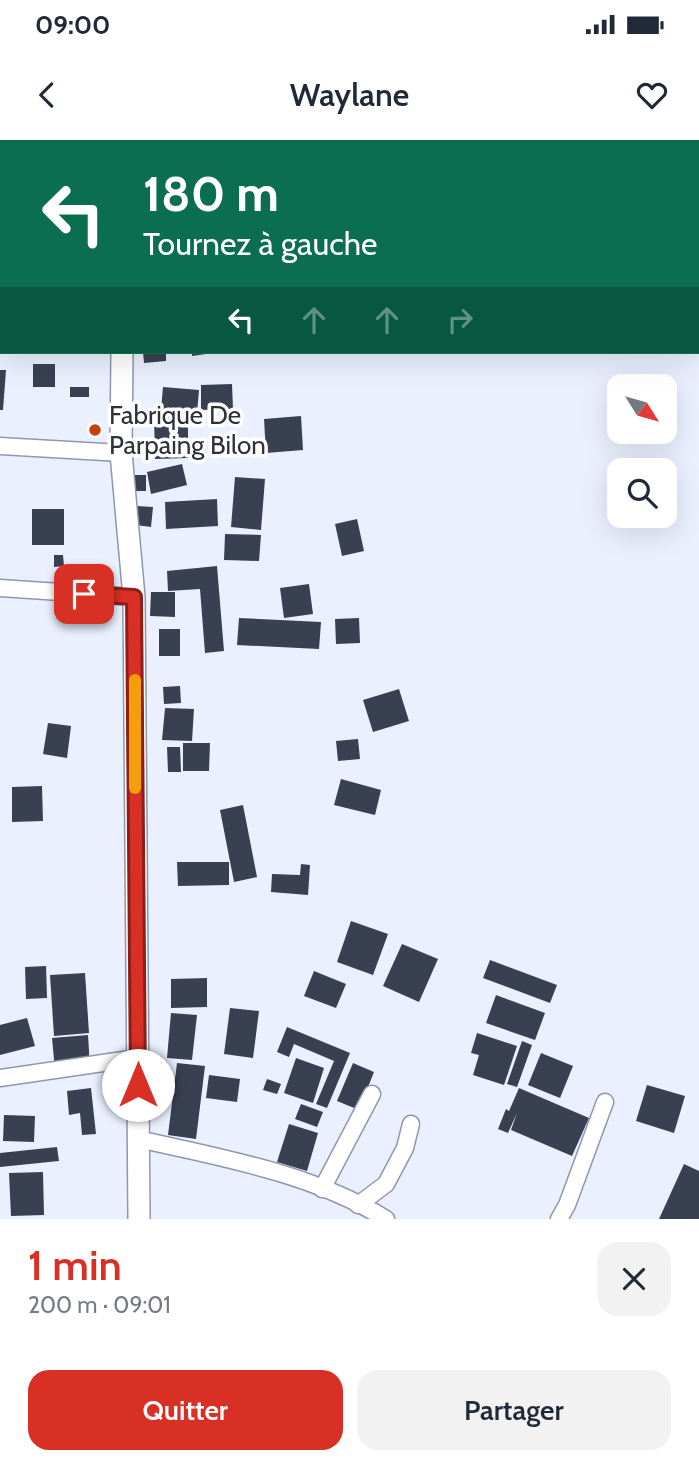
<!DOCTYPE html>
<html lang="fr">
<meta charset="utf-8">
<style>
:root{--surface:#fff;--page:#f2f2f3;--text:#1f2937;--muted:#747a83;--accent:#d93025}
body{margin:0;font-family:Cabin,sans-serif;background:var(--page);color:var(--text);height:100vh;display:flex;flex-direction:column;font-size:26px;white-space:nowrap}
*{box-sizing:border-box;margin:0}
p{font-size:23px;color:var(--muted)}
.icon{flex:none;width:38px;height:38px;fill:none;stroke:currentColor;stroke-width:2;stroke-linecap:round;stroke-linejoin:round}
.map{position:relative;height:1079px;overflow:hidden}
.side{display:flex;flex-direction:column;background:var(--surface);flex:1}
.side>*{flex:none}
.top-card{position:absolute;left:0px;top:0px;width:700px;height:214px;box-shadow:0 7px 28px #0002;background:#0b6e4f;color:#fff;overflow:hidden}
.needle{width:46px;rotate:127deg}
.fabs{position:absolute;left:607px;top:234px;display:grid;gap:14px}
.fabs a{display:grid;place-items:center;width:70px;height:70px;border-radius:14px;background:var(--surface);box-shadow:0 7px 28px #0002;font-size:35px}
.pin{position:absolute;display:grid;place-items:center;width:60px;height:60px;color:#fff;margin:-30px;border-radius:14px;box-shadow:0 4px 10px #0006}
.me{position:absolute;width:77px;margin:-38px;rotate:0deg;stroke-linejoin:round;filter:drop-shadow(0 0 5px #0008)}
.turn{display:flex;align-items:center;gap:24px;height:147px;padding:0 28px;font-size:32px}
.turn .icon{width:91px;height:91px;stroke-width:2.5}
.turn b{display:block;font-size:49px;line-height:60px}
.lanes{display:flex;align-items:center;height:66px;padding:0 28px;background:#0003;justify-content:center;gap:35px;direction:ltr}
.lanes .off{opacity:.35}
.round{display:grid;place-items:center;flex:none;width:74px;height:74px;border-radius:21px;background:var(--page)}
.summary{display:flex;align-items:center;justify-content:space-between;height:119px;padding:0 28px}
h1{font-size:42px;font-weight:600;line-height:52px;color:var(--accent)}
.action{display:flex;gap:14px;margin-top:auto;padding:14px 28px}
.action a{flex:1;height:80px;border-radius:21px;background:var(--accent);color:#fff;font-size:28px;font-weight:600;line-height:80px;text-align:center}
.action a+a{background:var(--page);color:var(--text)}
.status{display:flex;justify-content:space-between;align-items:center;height:49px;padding:0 35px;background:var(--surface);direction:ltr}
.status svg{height:19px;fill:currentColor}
header{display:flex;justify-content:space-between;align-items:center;height:91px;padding:0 28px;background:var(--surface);font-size:32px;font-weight:600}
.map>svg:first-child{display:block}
.building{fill:#394052}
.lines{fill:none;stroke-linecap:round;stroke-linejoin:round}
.minor-casing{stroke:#8e97ac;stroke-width:19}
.secondary-casing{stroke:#8e97ac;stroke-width:24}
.minor{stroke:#fff;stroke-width:16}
.secondary{stroke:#fff;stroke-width:21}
.route-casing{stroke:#8d1f18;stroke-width:18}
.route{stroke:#d93025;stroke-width:12}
.slow{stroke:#f59e0b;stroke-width:12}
.poi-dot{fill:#c74106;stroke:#fff;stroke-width:2.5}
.labels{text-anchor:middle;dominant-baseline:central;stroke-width:7;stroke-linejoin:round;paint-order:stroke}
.poi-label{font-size:26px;fill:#2e313a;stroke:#fff;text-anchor:start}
</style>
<div class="status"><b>09:00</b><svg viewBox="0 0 49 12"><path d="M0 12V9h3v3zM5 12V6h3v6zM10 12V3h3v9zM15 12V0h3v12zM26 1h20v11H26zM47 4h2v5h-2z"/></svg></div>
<header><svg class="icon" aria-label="back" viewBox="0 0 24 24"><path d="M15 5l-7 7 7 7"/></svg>Waylane<svg class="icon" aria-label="heart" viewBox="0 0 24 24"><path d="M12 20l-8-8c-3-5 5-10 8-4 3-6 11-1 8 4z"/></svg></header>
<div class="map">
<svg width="699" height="1079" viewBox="0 0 699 1079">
<rect width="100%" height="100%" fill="#eaf0fe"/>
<!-- building -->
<g class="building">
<path d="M143,212H174L175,214H166V221L144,223Z"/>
<path d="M192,212H213V213L192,216Z"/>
<rect x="33" y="224" width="22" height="23"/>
<path d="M0,230H6L3,270H0Z"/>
<path d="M232,244L233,269L201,270V245Z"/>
<rect x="70" y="247" width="19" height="10"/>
<path d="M163,247L199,250L197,273L161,270Z"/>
<path d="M188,274V318L155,319L154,275Z"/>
<path d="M301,276L303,310L266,313L264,279Z"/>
<path d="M182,324L187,345L151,354L147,332Z"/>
<path d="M134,335H146V351H133Z"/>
<path d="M235,337L265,339L261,390L231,387Z"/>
<path d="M217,359L218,386L166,389L165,362Z"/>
<path d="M137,366L153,367L151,387L136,385Z"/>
<rect x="32" y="369" width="32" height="36"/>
<path d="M357,379L364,411L342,416L335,384Z"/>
<path d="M225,394L261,395L259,421L224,420Z"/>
<path d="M54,415H63L64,426L54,427Z"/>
<path d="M217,426L224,511L205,513L200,449L168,451L167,431Z"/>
<path d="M309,444L313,474L284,478L280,448Z"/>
<path d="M151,452H175V477L150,476Z"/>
<path d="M239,478L321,482L319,509L237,505Z"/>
<path d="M359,478L360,503L336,504L335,479Z"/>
<rect x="159" y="489" width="21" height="27"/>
<path d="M180,546L181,563L164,564L163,547Z"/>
<path d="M399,549L409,581L373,592L363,560Z"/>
<path d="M165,568L194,569L192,601L162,600Z"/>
<path d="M48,583L71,586L67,618L43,614Z"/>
<path d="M358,599L360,619L338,621L336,601Z"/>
<path d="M183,603H210L209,631H183Z"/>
<path d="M167,607H180L181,632H168Z"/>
<path d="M341,639L381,650L375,675L334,665Z"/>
<path d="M42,646L43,681L12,682V647Z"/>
<path d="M243,665L257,737L234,742L220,670Z"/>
<path d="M177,722H229V745L178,746Z"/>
<path d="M301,724L310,725L308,755L271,752L272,734L300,735Z"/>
<path d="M351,781L388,794L373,835L337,822Z"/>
<path d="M402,804L438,819L419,862L383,846Z"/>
<path d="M490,820L557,845L550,863L483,838Z"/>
<path d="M46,826L47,858L26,859L25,827Z"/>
<path d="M314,831L346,844L336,868L304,856Z"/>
<path d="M85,833L89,893L54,896L50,835Z"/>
<path d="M207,838V867L171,868V839Z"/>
<path d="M496,855L545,873L535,900L486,883Z"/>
<path d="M230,868L259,871L253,918L224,914Z"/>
<path d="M171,873L197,875L192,920L167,918Z"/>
<path d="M27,878L35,906L0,915V885Z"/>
<path d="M287,887L350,913L327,968L316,964L334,921L294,904L289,917L277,912Z"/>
<path d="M477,893L517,906L504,945L473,935L479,915L471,913Z"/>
<path d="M88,895L90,928L55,930L52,898Z"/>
<path d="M522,901L532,905L517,947L507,944Z"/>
<path d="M541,913L573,926L560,958L528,945Z"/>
<path d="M296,918L324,928L313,963L284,953Z"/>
<path d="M177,923L205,926L196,999L168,995Z"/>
<path d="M353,923L374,932L359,970L337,961Z"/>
<path d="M209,935L240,939L237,962L206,958Z"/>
<path d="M267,939L281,944L277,954L263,950Z"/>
<path d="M647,945L685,956L674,993L636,981Z"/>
<path d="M91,948L96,994L82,995L80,973L69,975L67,951Z"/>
<path d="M519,948L589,978L572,1016L511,990L517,973L508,993L498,989L506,969L509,971Z"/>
<path d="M301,964L323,972L317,987L295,979Z"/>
<path d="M4,975L35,976L34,1002L3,1001Z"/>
<path d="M289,984L318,993L307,1031L277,1022Z"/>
<path d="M57,1007L59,1021L0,1027V1013Z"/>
<path d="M684,1024L699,1031V1079H659Z"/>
<path d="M43,1032L44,1075L11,1076L9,1033Z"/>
</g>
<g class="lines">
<defs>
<g id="minor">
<path d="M0,306L121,313"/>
<path d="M0,448L134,457"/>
<path d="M0,938L137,918"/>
<path d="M138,999C222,1018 311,1033 386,1079"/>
<path d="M322,1049L372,954"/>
<path d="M358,1065L386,1044L405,1008L411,984"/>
<path d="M559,1079L567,1065L605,962"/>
</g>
<g id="secondary">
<path d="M112,0L113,2"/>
<path d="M122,212L121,313L134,457L139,1079"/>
</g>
</defs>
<!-- minor casing -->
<use href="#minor" class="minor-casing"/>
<!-- secondary casing -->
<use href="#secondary" class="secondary-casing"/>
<!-- minor -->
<use href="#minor" class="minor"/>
<!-- secondary -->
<use href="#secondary" class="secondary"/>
</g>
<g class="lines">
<defs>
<path id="route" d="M84,454L134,457L138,945"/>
</defs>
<!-- route casing -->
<use href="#route" class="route-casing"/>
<!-- route -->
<use href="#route" class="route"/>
<!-- slow -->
<path class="slow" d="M135,540V648"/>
</g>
<!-- markers -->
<circle class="poi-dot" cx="95" cy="290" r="7"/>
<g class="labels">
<!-- poi labels -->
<g class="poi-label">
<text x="109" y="275">Fabrique De<tspan x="109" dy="30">Parpaing Bilon</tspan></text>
</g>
</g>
</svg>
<div class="fabs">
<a><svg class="needle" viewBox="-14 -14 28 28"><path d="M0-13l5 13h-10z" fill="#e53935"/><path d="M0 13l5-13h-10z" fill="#747a83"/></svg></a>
<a><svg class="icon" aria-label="search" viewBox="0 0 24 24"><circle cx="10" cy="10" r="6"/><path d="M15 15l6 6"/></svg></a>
</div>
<div class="pin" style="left:84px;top:454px;background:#d93025"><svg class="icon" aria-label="arrive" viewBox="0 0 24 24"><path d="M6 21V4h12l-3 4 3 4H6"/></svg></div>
<svg class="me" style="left:138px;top:945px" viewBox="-20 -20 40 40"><circle r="19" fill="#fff"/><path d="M0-13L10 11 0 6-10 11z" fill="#d93025"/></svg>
<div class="top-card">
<div class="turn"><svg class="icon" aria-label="left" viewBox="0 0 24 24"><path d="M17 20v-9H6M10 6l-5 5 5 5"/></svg><div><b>180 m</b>Tournez à gauche</div></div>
<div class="lanes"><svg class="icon" aria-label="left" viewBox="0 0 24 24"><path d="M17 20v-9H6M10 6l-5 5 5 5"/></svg><svg class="icon off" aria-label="ahead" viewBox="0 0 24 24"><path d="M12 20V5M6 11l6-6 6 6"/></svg><svg class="icon off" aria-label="ahead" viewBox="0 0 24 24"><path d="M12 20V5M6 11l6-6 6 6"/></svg><svg class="icon off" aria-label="right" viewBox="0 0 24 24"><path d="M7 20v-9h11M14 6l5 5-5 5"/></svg></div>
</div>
</div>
<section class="side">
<div class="summary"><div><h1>1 min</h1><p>200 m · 09:01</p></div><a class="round"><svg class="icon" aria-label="close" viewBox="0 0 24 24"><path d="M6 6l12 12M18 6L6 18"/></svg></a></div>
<div class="action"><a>Quitter</a><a>Partager</a></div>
</section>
